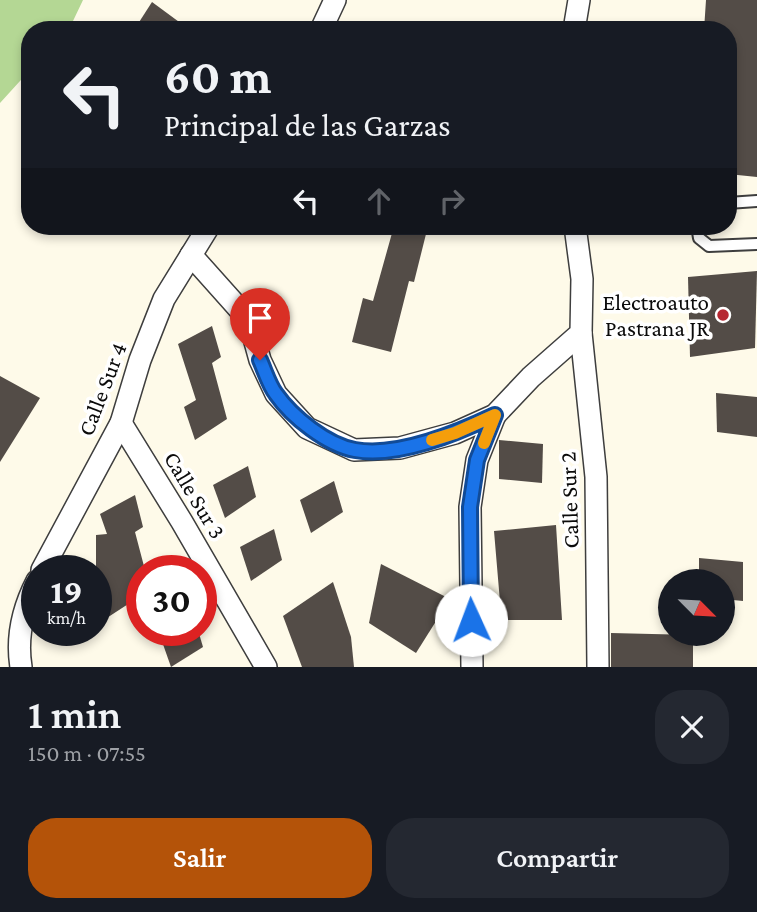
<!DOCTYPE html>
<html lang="es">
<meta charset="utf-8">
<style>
:root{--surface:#171b24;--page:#242831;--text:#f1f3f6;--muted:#9ea1a6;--accent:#b45309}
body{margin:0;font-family:"Crimson Pro",serif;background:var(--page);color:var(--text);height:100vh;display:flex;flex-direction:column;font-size:26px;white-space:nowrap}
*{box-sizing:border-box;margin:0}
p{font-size:23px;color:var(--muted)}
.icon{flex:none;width:38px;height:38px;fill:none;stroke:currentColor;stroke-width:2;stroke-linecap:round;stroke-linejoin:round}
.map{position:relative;height:667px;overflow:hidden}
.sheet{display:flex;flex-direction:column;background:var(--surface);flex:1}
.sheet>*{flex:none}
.guide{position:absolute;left:21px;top:21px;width:716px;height:214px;border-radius:28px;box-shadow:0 4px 10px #0003;background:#171b24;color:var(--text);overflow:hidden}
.needle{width:46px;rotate:114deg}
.buttons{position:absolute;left:658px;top:569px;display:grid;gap:14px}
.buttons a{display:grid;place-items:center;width:77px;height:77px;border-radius:50%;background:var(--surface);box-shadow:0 4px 10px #0003;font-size:35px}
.speed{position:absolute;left:21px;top:555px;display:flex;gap:14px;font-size:35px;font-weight:700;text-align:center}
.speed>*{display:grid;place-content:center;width:91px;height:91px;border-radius:50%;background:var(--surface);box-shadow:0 4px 10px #0003;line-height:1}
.speed small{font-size:18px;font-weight:400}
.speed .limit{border:10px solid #d22;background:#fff;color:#111}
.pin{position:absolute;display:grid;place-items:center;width:60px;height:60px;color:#fff;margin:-72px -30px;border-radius:50% 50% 50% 0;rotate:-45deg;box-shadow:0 0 7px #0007}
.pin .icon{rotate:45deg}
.me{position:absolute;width:77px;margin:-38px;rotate:358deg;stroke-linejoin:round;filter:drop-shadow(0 0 5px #0008)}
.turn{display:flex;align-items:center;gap:24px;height:147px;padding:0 28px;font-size:32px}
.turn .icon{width:91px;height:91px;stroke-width:2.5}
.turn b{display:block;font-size:49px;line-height:60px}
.lanes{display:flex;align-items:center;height:66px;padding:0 28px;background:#0003;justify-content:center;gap:35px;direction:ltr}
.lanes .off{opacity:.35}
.round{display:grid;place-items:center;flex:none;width:74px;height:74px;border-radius:28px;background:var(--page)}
.head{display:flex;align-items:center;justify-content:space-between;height:119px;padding:0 28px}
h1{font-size:42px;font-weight:600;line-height:52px}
.cta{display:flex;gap:14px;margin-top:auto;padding:14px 28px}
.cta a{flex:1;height:80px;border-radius:28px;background:var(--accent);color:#fff;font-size:28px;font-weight:600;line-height:80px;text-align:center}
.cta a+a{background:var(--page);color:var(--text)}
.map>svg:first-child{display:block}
.forest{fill:#b4d794}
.building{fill:#534c47}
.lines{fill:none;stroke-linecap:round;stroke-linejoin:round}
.service-casing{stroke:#3e3e3e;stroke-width:14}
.minor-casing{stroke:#3e3e3e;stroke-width:24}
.service{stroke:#fff;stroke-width:10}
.minor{stroke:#fff;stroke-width:21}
.route-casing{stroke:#114b97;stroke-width:18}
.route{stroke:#1a73e8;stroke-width:12}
.slow{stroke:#f59e0b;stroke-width:12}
.poi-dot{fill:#b62832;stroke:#fff;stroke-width:2.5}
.labels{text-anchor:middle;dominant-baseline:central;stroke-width:7;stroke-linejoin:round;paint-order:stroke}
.poi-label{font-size:23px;fill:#0b0b0b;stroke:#fff;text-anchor:end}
.street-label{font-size:23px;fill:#0b0b0b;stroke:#fff}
</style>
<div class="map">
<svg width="757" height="667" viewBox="0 0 757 667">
<rect width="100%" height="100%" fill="#fefae9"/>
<!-- forest -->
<path class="forest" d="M0,0H83L73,21L66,30H30V70L0,103Z"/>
<!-- building -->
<g class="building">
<path d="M706,0H757V177L728,174V30H704Z"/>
<path d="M152,2L190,30H134Z"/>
<path d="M394,226H428L414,282L409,281L391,352L352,342L363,298L373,301Z"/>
<path d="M757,271L755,348L690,357L688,277Z"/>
<path d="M212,326L221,357L212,363L227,419L195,440L184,407L196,400L178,344Z"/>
<path d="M0,376L40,398L0,462Z"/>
<path d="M716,393L757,397V437L717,432Z"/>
<path d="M499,440L543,444L542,483L499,479Z"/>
<path d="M248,466L256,497L225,518L213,485Z"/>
<path d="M334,481L343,512L311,533L300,500Z"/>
<path d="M135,495L143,527L135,532L145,570H142V574L135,579L142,595L96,625V535L107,534L100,514Z"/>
<path d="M556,525L562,620H487L484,602H500L494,531Z"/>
<path d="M274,529L282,560L251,581L240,547Z"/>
<path d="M699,558L743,562V601L723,599V581H699Z"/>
<path d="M381,564L450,599L416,653L369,623Z"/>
<path d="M333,582L351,637L354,667H302L283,616Z"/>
<path d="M158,630H198L203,647L171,667Z"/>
<path d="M611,633L693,635V667H611Z"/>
</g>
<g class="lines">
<defs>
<g id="service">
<path d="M728,203L757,201"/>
<path d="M697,226L699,238L709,246L757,244"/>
</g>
<g id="minor">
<path d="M321,30L335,0"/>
<path d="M574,30L579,0"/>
<path d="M191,255L249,320L260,360L276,394L307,428L354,450L400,448L455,433L495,415L531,377L581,333L582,279L575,226"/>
<path d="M581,333L596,477L598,667"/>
<path d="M121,423L182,522L266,667"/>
<path d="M42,570L121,423L140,360L164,299L209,226"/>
<path d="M21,667C16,636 23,608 37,581"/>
<path d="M472,667L470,507L477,460L495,415"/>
</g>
</defs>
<!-- service casing -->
<use href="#service" class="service-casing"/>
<!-- minor casing -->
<use href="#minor" class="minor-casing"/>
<!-- service -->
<use href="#service" class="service"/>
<!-- minor -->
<use href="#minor" class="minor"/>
</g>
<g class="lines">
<defs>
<path id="route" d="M260,360C265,371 269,385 276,394C292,417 327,445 355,450C398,458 457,433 495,415L477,460L470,507L471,620"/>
</defs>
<!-- route casing -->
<use href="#route" class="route-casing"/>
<!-- route -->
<use href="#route" class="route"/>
<!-- slow -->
<path class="slow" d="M432,440L455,433L495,415L484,443"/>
</g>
<!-- markers -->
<circle class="poi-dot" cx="723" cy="315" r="7"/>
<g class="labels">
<!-- poi labels -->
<g class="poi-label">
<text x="709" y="302">Electroauto<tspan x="709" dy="26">Pastrana JR</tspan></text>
</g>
<!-- street labels -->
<g class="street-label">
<text transform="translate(102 389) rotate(-69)">Calle Sur 4</text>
<text transform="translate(195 495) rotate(59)">Calle Sur 3</text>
<text transform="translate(569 500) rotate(-92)">Calle Sur 2</text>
</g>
</g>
</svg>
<div class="buttons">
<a><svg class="needle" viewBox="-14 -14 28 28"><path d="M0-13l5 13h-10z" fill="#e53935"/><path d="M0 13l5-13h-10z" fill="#9ea1a6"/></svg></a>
</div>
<div class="speed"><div>19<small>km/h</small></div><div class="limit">30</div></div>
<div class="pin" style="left:260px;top:360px;background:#d93025"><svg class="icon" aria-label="arrive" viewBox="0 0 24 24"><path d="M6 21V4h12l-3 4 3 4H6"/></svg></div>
<svg class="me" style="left:471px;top:620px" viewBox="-20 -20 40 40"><circle r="19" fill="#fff"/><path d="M0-13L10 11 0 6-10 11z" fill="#1a73e8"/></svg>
<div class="guide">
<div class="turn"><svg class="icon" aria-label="left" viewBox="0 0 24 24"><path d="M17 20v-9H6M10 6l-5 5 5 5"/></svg><div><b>60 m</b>Principal de las Garzas</div></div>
<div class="lanes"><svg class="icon" aria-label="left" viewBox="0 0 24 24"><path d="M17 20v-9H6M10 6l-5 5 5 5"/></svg><svg class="icon off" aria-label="ahead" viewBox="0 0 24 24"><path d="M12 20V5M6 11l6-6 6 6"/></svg><svg class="icon off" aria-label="right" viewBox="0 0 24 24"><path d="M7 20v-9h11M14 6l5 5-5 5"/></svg></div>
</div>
</div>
<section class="sheet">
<div class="head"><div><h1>1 min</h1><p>150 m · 07:55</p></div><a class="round"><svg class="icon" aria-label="close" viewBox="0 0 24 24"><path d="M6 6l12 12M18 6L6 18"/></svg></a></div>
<div class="cta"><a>Salir</a><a>Compartir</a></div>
</section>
